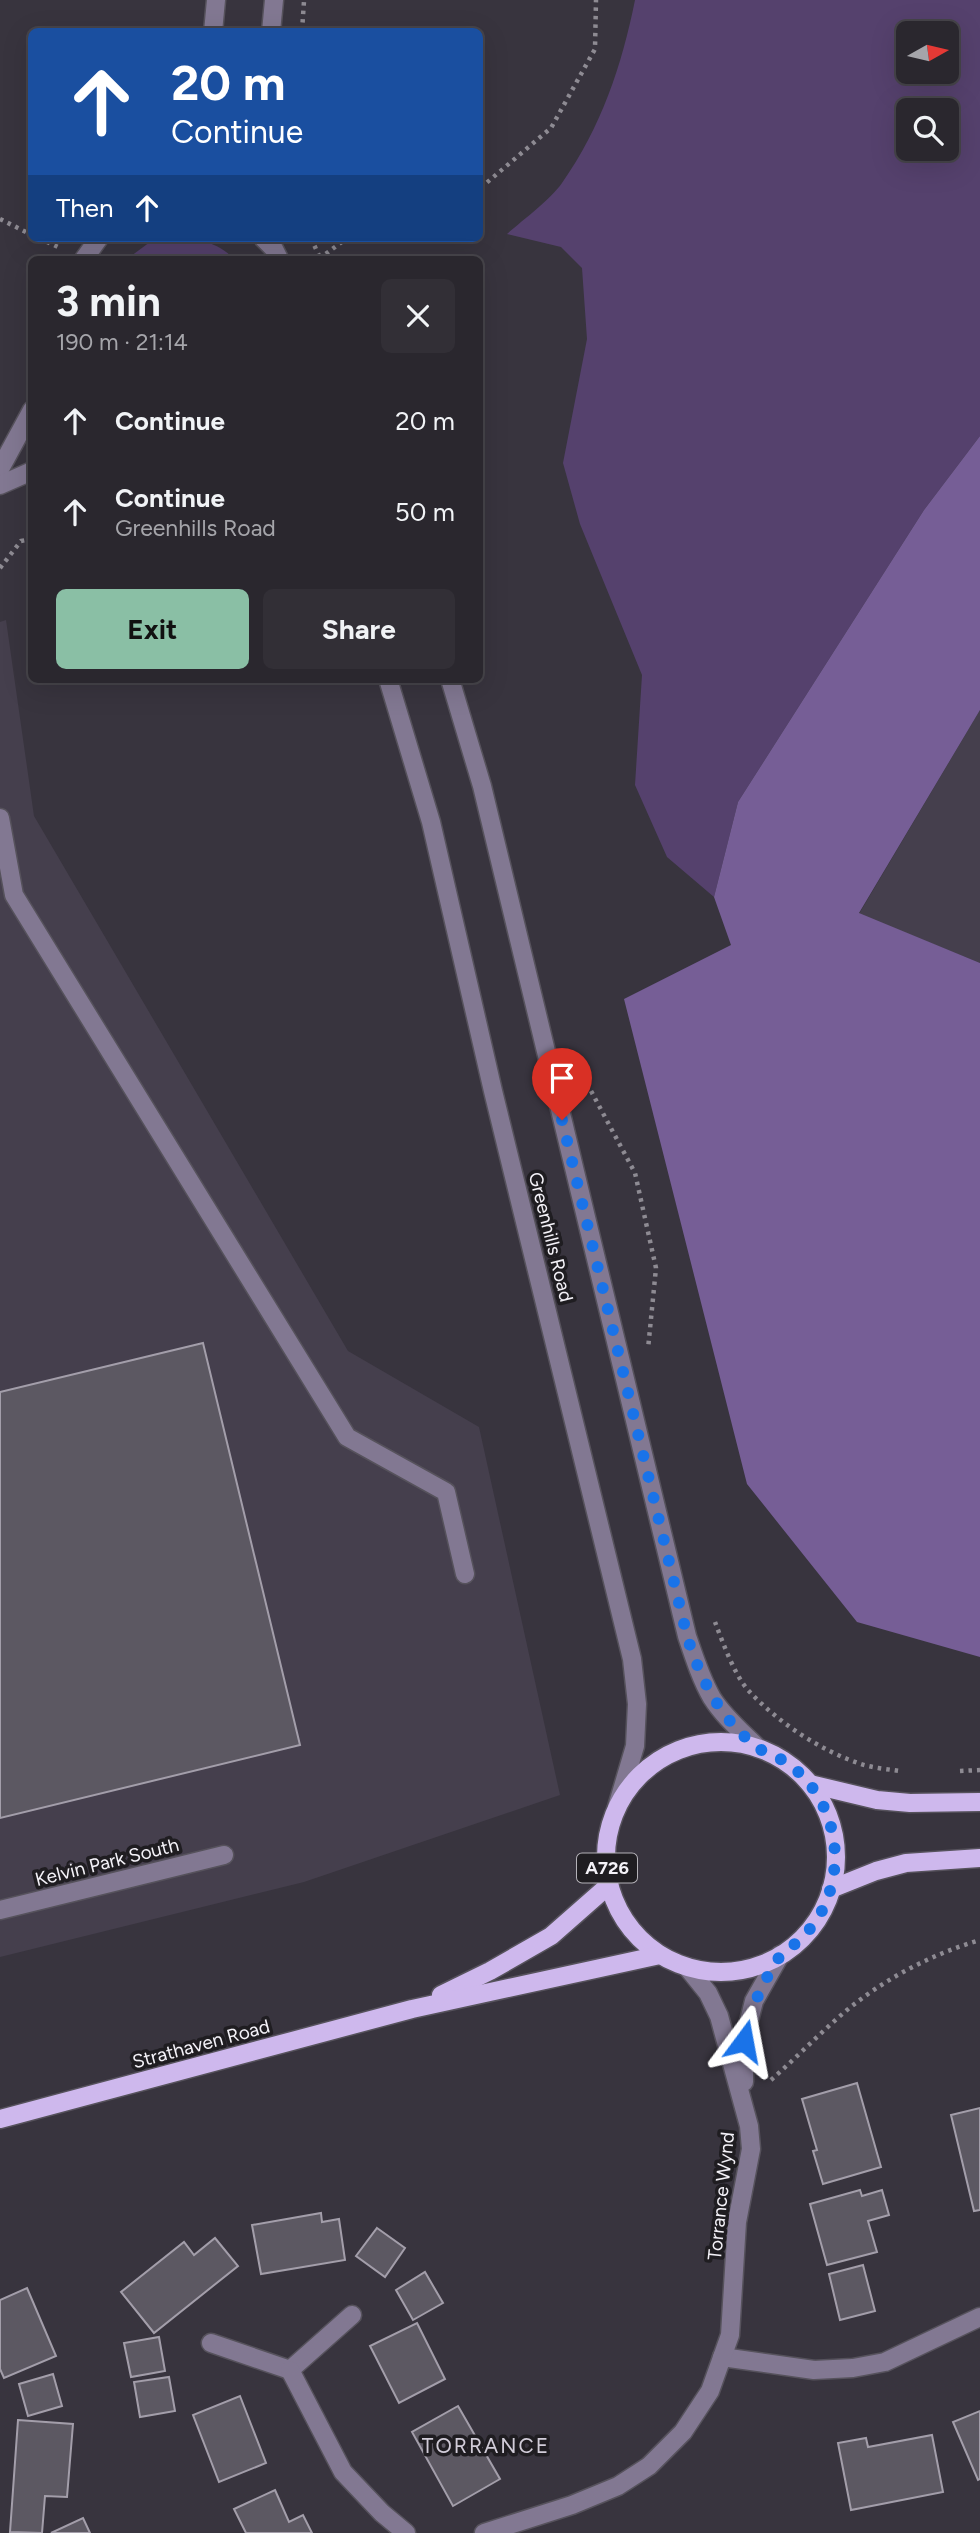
<!DOCTYPE html>
<meta charset="utf-8">
<style>
:root{--surface:#2a272e;--page:#322f36;--text:#f1f3f6;--muted:#a5a5aa;--line:#46444a;--accent:#8abfa5}
body{margin:0;font-family:Figtree,sans-serif;background:var(--page);color:var(--text);height:100vh;display:flex;flex-direction:column;font-size:26px;white-space:nowrap}
*{box-sizing:border-box;margin:0}
p{font-size:23px;color:var(--muted)}
.icon{flex:none;width:38px;height:38px;fill:none;stroke:currentColor;stroke-width:2;stroke-linecap:round;stroke-linejoin:round}
.map{position:relative;flex:1;overflow:hidden}
.drawer{position:absolute;left:28px;top:256px;width:455px;height:427px;display:flex;flex-direction:column;background:var(--surface);border-radius:10px;box-shadow:0 7px 28px #0002,0 0 0 2px var(--line)}
.drawer>*{flex:none}
.banner{position:absolute;left:28px;top:28px;width:455px;height:214px;border-radius:10px;box-shadow:0 7px 28px #0002,0 0 0 2px var(--line);background:#1a4fa0;color:#fff;overflow:hidden}
.needle{width:46px;rotate:82deg}
.tools{position:absolute;left:896px;top:21px;display:grid;gap:14px}
.tools a{display:grid;place-items:center;width:63px;height:63px;border-radius:10px;background:var(--surface);box-shadow:0 7px 28px #0002,0 0 0 2px var(--line);font-size:35px}
.pin{position:absolute;display:grid;place-items:center;width:60px;height:60px;color:#fff;margin:-72px -30px;border-radius:50% 50% 50% 0;rotate:-45deg;box-shadow:0 0 7px #0007}
.pin .icon{rotate:45deg}
.me{position:absolute;width:77px;margin:-38px;rotate:13deg;stroke-linejoin:round;filter:drop-shadow(0 0 5px #0008)}
.turn{display:flex;align-items:center;gap:24px;height:147px;padding:0 28px;font-size:32px}
.turn .icon{width:91px;height:91px;stroke-width:2.5}
.turn b{display:block;font-size:49px;line-height:60px}
.then{display:flex;align-items:center;height:66px;padding:0 28px;background:#0003;gap:14px;font-size:26px}
.round{display:grid;place-items:center;flex:none;width:74px;height:74px;border-radius:10px;background:var(--page)}
.headline{display:flex;align-items:center;justify-content:space-between;height:119px;padding:0 28px}
h1{font-size:42px;font-weight:700;line-height:52px}
.cta{display:flex;gap:14px;margin-top:auto;padding:14px 28px}
.cta a{flex:1;height:80px;border-radius:10px;background:var(--accent);color:#111;font-size:28px;font-weight:700;line-height:80px;text-align:center}
.cta a+a{background:var(--page);color:var(--text)}
ul{padding:0;list-style:none}
li{display:flex;align-items:center;gap:21px;height:91px;padding:0 28px}
li div{flex:1}
li b{display:block;font-size:26px}
li em{font-style:normal}
.map>svg:first-child{display:block}
.built{fill:#453f4d}
.green{fill:#55416d;fill-rule:evenodd}
.forest{fill:#765e96}
.building{fill:#5c5862;stroke:#a39eaa;stroke-width:2}
.lines{fill:none;stroke-linecap:round;stroke-linejoin:round}
.minor-casing{stroke:#56525c;stroke-width:21}
.major-casing{stroke:#56525c;stroke-width:21}
.path{stroke:#8e8b93;stroke-width:4.5;stroke-dasharray:3.5 5;stroke-linecap:butt}
.minor{stroke:#827892;stroke-width:18}
.major{stroke:#ceb8ed;stroke-width:18}
.route{stroke:#1a73e8;stroke-width:12;stroke-dasharray:0 21.6}
.labels{text-anchor:middle;dominant-baseline:central;stroke-width:7;stroke-linejoin:round;paint-order:stroke}
.shield{fill:#1f1d21;stroke:#b4b2b8;stroke-width:2}
.shield-label{font-size:18px;font-weight:bold;fill:#f4f2f8}
.street-label{font-size:19px;fill:#f4f2f8;stroke:#1f1d21}
.neighbourhood-label{font-size:21px;letter-spacing:2px;fill:#d1ccd8;stroke:#1f1d21}
</style>
<div class="map">
<svg width="980" height="2533" viewBox="0 0 980 2533">
<rect width="100%" height="100%" fill="#38343e"/>
<!-- built -->
<g class="built">
<path d="M6,620L34,816L348,1351L479,1427L560,1795L304,1882L0,1957V622Z"/>
<path d="M980,710V963L859,914Z"/>
</g>
<!-- green -->
<g class="green">
<path d="M635,0H980V436L924,510L738,802L714,897L667,857L635,785L642,675L580,524L563,463L587,339L582,268L561,247L507,234C524,219 550,200 562,183C601,128 622,65 635,0ZM908,33H947V72H908ZM908,110H947V149H908Z"/>
<path d="M169,238C195,238 215,240 234,259H127L150,242Z"/>
</g>
<!-- forest -->
<path class="forest" d="M980,436V710L859,913L980,963V1657L857,1622L747,1484L624,999L731,945L714,897L738,802L924,510Z"/>
<!-- building -->
<g class="building">
<path d="M203,1343L300,1745L0,1818V1392Z"/>
<path d="M857,2083L881,2167L823,2184L813,2151L817,2150L802,2099Z"/>
<path d="M980,2108V2210L974,2211L951,2115Z"/>
<path d="M860,2190L862,2196L882,2190L889,2215L868,2221L877,2252L827,2265L810,2204Z"/>
<path d="M321,2213L322,2222L339,2219L345,2260L261,2274L252,2225Z"/>
<path d="M377,2228L405,2248L385,2277L356,2256Z"/>
<path d="M215,2238L238,2266L154,2333L121,2292L184,2242L194,2255Z"/>
<path d="M863,2265L875,2311L840,2320L829,2274Z"/>
<path d="M425,2272L443,2303L413,2320L396,2290Z"/>
<path d="M27,2288L56,2356L4,2378L0,2369V2300Z"/>
<path d="M417,2323L445,2379L399,2403L370,2346Z"/>
<path d="M159,2337L165,2371L131,2377L124,2343Z"/>
<path d="M53,2374L62,2406L28,2416L19,2384Z"/>
<path d="M169,2377L175,2411L140,2417L134,2382Z"/>
<path d="M240,2396L266,2463L219,2482L193,2415Z"/>
<path d="M458,2406L500,2479L453,2506L412,2432Z"/>
<path d="M980,2411V2479L978,2480L953,2422Z"/>
<path d="M18,2420L73,2424L67,2497L45,2496L42,2533L10,2532Z"/>
<path d="M932,2435L943,2492L851,2510L838,2443L866,2438L868,2447Z"/>
<path d="M275,2490L289,2522L303,2515L312,2533H246L234,2509Z"/>
<path d="M83,2518L90,2533H51Z"/>
</g>
<g class="lines">
<defs>
<g id="minor">
<path d="M213,32L216,0"/>
<path d="M271,32L274,0"/>
<path d="M263,238L274,249L279,259"/>
<path d="M84,259L99,238"/>
<path d="M0,469L32,410"/>
<path d="M0,485L32,471"/>
<path d="M388,679L431,822L493,1091L632,1659L637,1704L635,1746L617,1807"/>
<path d="M450,679L482,786L687,1636C694,1657 701,1679 712,1698C724,1717 742,1732 758,1748"/>
<path d="M0,818L14,895L347,1437L446,1492L465,1574"/>
<path d="M0,1910L224,1855"/>
<path d="M744,2082V2041L754,2001L780,1955"/>
<path d="M211,2343L290,2370L352,2315"/>
<path d="M722,2357L814,2370L853,2368L885,2362L980,2317"/>
<path d="M290,2370L343,2472L382,2513L406,2533"/>
<path d="M484,2533L572,2505L618,2486L649,2466L683,2432L710,2391L730,2335L737,2222L751,2149L749,2126L719,2016L708,1993L687,1967"/>
</g>
<g id="major">
<circle cx="721" cy="1857" r="115"/>
<path d="M810,1784L877,1800L910,1803L980,1802"/>
<path d="M831,1889L876,1871L906,1863L980,1858"/>
<path d="M441,1995L490,1971L551,1936L609,1885"/>
<path d="M0,2119L412,2009L660,1955"/>
</g>
</defs>
<!-- minor casing -->
<use href="#minor" class="minor-casing"/>
<!-- major casing -->
<use href="#major" class="major-casing"/>
<!-- path -->
<g class="path">
<path d="M302,31L304,1"/>
<path d="M480,187L484,185L551,128L595,49L596,0"/>
<path d="M0,219L32,235"/>
<path d="M39,238L60,248"/>
<path d="M311,238L320,258"/>
<path d="M319,259L347,238"/>
<path d="M0,568L21,541L32,539"/>
<path d="M583,1076L635,1173L656,1268L648,1349"/>
<path d="M715,1622C723,1643 734,1674 748,1690C777,1722 821,1751 861,1764C873,1768 887,1769 899,1771"/>
<path d="M960,1771L980,1770"/>
<path d="M771,2080C797,2057 821,2032 847,2010C886,1978 932,1954 980,1940"/>
</g>
<!-- minor -->
<use href="#minor" class="minor"/>
<!-- major -->
<use href="#major" class="major"/>
</g>
<g class="lines">
<!-- route -->
<path class="route" d="M562,1120L687,1636C700,1678 720,1719 757,1747C766,1754 779,1757 789,1764C827,1793 843,1842 831,1887C826,1908 814,1927 798,1941C793,1946 787,1949 782,1954C777,1959 774,1967 770,1972C755,1999 751,2012 744,2041"/>
</g>
<g class="labels">
<!-- shield labels -->
<rect class="shield" x="577" y="1853.5" width="60" height="29" rx="5"/>
<g class="shield-label">
<text x="607" y="1868">A726</text>
</g>
<!-- street labels -->
<g class="street-label">
<text transform="translate(551 1237) rotate(76)">Greenhills Road</text>
<text transform="translate(107 1862) rotate(-14)">Kelvin Park South</text>
<text transform="translate(201 2044) rotate(-15)">Strathaven Road</text>
<text transform="translate(721 2196) rotate(-84)">Torrance Wynd</text>
</g>
<!-- neighbourhood labels -->
<g class="neighbourhood-label">
<text x="486" y="2445">TORRANCE</text>
</g>
</g>
</svg>
<div class="tools">
<a><svg class="needle" viewBox="-14 -14 28 28"><path d="M0-13l5 13h-10z" fill="#e53935"/><path d="M0 13l5-13h-10z" fill="#a5a5aa"/></svg></a>
<a><svg class="icon" aria-label="search" viewBox="0 0 24 24"><circle cx="10" cy="10" r="6"/><path d="M15 15l6 6"/></svg></a>
</div>
<div class="pin" style="left:562px;top:1120px;background:#d93025"><svg class="icon" aria-label="arrive" viewBox="0 0 24 24"><path d="M6 21V4h12l-3 4 3 4H6"/></svg></div>
<svg class="me" style="left:744px;top:2041px" viewBox="-20 -20 40 40"><path d="M0-17L14 15 0 8-14 15z" fill="#1a73e8" stroke="#fff" stroke-width="4"/></svg>
<div class="banner">
<div class="turn"><svg class="icon" aria-label="ahead" viewBox="0 0 24 24"><path d="M12 20V5M6 11l6-6 6 6"/></svg><div><b>20 m</b>Continue</div></div>
<div class="then">Then<svg class="icon" aria-label="ahead" viewBox="0 0 24 24"><path d="M12 20V5M6 11l6-6 6 6"/></svg></div>
</div>
<section class="drawer">
<div class="headline"><div><h1>3 min</h1><p>190 m · 21:14</p></div><a class="round"><svg class="icon" aria-label="close" viewBox="0 0 24 24"><path d="M6 6l12 12M18 6L6 18"/></svg></a></div>
<ul>
<li><svg class="icon" aria-label="ahead" viewBox="0 0 24 24"><path d="M12 20V5M6 11l6-6 6 6"/></svg><div><b>Continue</b></div><em>20 m</em></li>
<li><svg class="icon" aria-label="ahead" viewBox="0 0 24 24"><path d="M12 20V5M6 11l6-6 6 6"/></svg><div><b>Continue</b><p>Greenhills Road</p></div><em>50 m</em></li>
</ul>
<div class="cta"><a>Exit</a><a>Share</a></div>
</section>
</div>
